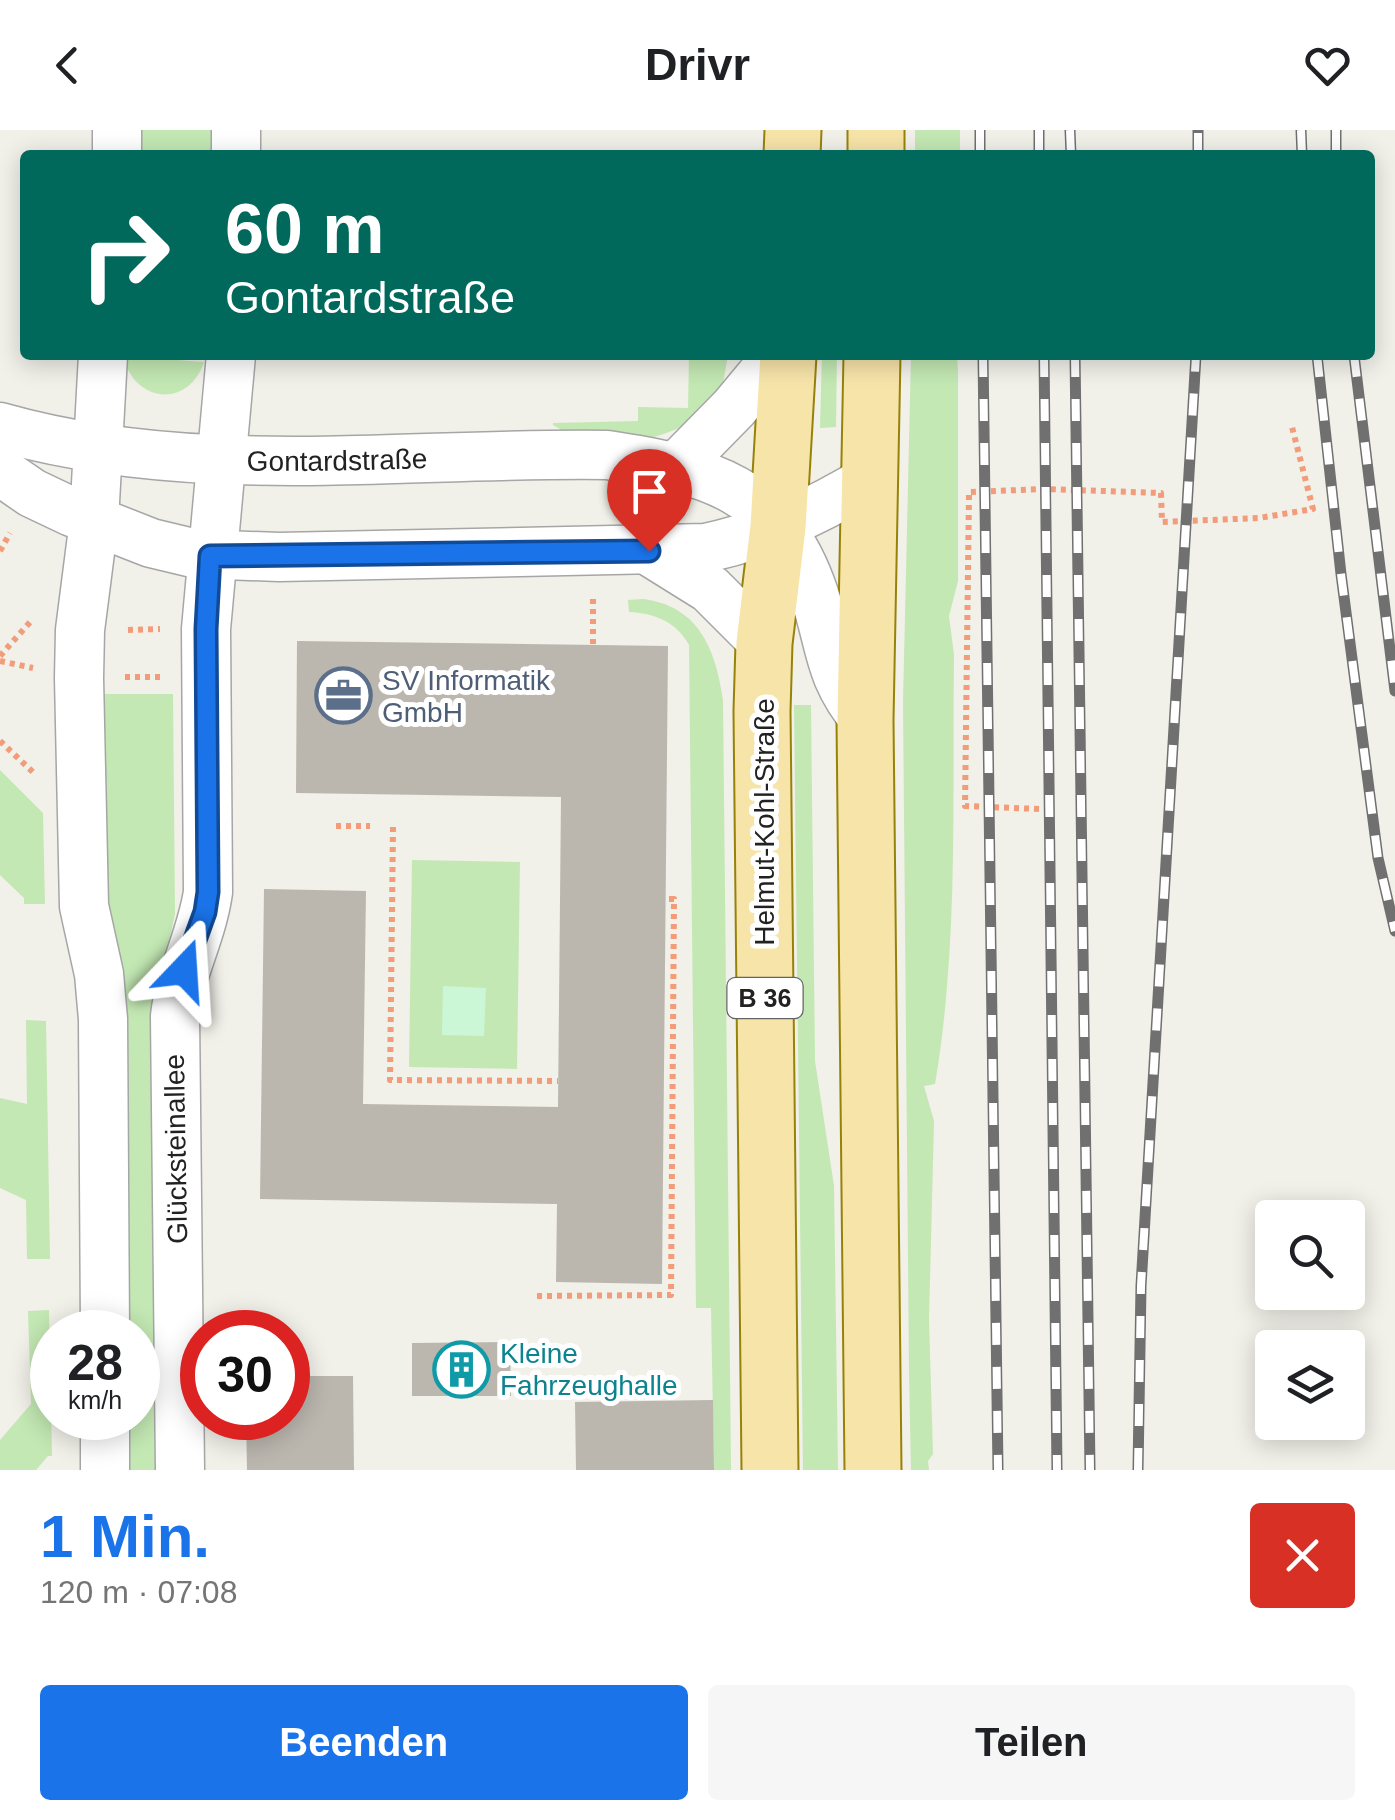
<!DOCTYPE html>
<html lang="de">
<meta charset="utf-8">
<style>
:root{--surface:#fff;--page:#f6f6f6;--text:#202124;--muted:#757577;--accent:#1a73e8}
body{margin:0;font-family:Arial,sans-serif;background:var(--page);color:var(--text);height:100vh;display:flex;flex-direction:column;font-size:38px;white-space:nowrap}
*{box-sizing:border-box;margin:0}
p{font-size:32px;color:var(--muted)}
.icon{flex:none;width:55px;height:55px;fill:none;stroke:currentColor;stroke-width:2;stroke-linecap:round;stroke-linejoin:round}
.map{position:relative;height:1340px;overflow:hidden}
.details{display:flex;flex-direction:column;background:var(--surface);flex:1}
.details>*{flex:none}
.guide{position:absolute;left:20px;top:20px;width:1355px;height:210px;border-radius:10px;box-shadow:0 5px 25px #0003;background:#00695c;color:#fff;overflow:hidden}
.tools{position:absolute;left:1255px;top:1070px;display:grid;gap:20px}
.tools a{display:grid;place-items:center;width:110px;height:110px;border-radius:10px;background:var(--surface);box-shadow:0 5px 25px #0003;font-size:50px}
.speed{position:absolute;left:30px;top:1180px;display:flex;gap:20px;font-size:50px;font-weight:700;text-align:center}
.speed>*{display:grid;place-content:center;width:130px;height:130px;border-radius:50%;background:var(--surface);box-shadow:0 5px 25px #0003;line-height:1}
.speed small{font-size:25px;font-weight:400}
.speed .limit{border:15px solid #d22;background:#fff;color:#111}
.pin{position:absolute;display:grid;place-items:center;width:85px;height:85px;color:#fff;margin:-102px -42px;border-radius:50% 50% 50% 0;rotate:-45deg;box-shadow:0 0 10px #0007}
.pin .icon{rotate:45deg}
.me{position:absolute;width:110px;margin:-55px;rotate:20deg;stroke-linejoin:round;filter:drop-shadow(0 0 8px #0008)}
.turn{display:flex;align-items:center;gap:35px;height:210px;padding:0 40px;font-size:45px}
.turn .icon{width:130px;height:130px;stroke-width:2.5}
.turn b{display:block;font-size:70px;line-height:85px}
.round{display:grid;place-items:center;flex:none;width:105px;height:105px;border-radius:10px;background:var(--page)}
.summary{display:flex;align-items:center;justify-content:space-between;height:170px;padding:0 40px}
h1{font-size:60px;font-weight:700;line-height:75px;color:var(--accent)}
.primary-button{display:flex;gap:20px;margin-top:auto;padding:20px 40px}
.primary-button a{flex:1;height:115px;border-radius:10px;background:var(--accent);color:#fff;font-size:40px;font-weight:700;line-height:115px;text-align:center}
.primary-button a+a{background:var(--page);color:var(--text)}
header{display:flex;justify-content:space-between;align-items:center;height:130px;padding:0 40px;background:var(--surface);font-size:45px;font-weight:700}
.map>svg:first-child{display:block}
.grass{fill:#c3e8b3}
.park{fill:#cbf7d6}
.building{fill:#bbb7af}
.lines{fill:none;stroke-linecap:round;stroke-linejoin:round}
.street-casing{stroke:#a6a6a6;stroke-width:51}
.primary-casing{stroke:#978209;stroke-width:59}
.path{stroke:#f29c7a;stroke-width:6;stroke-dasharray:5 5;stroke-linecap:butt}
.street{stroke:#fff;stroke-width:48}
.primary{stroke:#f7e4a9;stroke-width:55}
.rail-casing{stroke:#707070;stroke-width:11}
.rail{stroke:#fff;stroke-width:8;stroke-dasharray:22;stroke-linecap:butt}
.route-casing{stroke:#114b97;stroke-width:25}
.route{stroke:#1a73e8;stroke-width:18}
.labels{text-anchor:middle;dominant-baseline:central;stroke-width:10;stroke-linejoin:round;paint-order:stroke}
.shield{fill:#fff;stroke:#646464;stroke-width:2.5}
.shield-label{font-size:25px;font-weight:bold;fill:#222}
.street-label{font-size:28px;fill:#222;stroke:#fff}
.service-label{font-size:28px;fill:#4e5e75;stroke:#fff;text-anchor:start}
.culture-label{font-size:28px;fill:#0d838f;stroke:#fff;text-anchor:start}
</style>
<header><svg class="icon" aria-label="back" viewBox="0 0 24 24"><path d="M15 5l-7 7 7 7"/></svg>Drivr<svg class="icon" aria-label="heart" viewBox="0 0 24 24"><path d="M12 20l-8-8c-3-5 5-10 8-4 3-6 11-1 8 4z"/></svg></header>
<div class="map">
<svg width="1395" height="1340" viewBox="0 0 1395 1340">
<rect width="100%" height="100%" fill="#f1f0e9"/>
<!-- grass -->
<g class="grass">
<path d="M138,0H221L220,25H138Z"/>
<rect x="915" y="0" width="45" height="25"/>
<path d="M689,225H727V231C725,241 724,252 720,261C702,303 621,322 581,309C572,306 562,300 553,295V293L638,291V277L688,278Z"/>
<path d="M822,225H837L836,297L820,298Z"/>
<path d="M911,225H957L958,242V451L949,486L954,525C952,667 959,813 935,954L924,956L934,991L929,1190L933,1324L928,1331L929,1340H911L909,1240L903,572Z"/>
<path d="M123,226L204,232C188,279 134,273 123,226Z"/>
<path d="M643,469C699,476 716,520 723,570L731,1340H714L711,1178H696L689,515C677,492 654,483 629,482L628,470Z"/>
<path d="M91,564H173L175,784L165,830V1340H120L119,1288H138V1202H118Z"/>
<path d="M794,575H811L815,931L834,1056L838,1340H803Z"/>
<path d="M0,640L43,683L45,774H24V768L0,745Z"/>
<path d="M412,730L520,732L517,939L409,937Z"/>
<path d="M26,890L46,891L50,1129H27L26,1070L0,1058V968L27,974Z"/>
<path d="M49,1180L52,1326H48L36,1340H0V1310L31,1274L28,1181Z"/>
</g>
<!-- park -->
<path class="park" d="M443,856L486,858L484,906L442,905Z"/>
<!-- building -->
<g class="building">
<path d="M297,511L668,516L662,1154L556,1152L557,1074L260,1069L264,759L366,761L363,974L558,977L561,667L296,663Z"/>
<path d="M510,1212L511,1266H412V1213Z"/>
<path d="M288,1246H353L354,1340H247L246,1288H288Z"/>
<path d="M713,1270L714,1340H576L575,1272Z"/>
</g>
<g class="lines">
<defs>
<g id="street">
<path d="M117,25V0"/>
<path d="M236,25V0"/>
<path d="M103,225L94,391L80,500L79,548L84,776L99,844L103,889L105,1202"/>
<path id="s1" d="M0,297C197,353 405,322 607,325C707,340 778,357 814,464C832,517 827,544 865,590"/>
<path d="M677,336L734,278L778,225"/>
<path d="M0,341L32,363L72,382L151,413L197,424L279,427L706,418C766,405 817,381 870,349"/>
<path d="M649,421L710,459L764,513"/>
<path d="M105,1288V1340"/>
<path d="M180,1340L175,886C180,843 202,805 208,762L206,499L231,225"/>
</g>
<g id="primary">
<path d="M792,25L793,0"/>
<path d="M876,25V0"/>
<path d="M872,225L865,590L873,1340"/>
<path d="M770,1340L762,581L764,513L778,397L788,225"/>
</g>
</defs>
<!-- street casing -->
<use href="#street" class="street-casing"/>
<!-- primary casing -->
<use href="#primary" class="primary-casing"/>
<!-- path -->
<g class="path">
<path d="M0,421L10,403"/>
<path d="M128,500L160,499"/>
<path d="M593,514V466"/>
<path d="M0,526L32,490"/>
<path d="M0,531L33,538"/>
<path d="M125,547H162"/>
<path d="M0,611L36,645"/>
<path d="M1039,679L965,676L969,362L1045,359L1161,363L1162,392L1259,388L1313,379L1292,297"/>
<path d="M336,696H370"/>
<path d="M393,697L390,950L558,951"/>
<path d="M537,1166L671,1165L674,769H666"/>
</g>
<!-- street -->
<use href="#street" class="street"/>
<!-- primary -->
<use href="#primary" class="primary"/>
<defs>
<g id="rail">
<path d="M980,0V25"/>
<path d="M1039,0V25"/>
<path d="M1070,0L1071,25"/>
<path d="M1301,0L1302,25"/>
<path d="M1336,0V25"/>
<path d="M1198,25V0"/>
<path d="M983,225L998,1340"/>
<path d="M1044,225L1057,1340"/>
<path d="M1075,225L1090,1340"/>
<path d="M1317,225L1341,444L1378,728L1395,801"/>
<path d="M1354,225L1395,561"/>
<path d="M1138,1340L1141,1156L1196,225"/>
</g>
</defs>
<!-- rail casing -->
<use href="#rail" class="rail-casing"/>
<!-- rail -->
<use href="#rail" class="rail"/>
</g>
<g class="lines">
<defs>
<path id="route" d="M184,840L205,782L208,762L206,499L210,426L649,421"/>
</defs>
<!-- route casing -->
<use href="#route" class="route-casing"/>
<!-- route -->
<use href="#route" class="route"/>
</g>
<!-- icons -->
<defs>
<symbol id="office-ring" viewBox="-11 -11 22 22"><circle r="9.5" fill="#fff" stroke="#5c6f8a" stroke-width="1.5"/><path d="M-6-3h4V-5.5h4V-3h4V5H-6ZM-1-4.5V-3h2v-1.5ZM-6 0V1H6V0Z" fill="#5c6f8a"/></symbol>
<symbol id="building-ring" viewBox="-11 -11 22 22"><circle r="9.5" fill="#fff" stroke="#0f9aa8" stroke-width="1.5"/><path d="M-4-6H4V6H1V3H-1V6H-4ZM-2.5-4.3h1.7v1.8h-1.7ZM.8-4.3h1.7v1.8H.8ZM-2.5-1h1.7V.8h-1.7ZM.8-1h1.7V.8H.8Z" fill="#0f9aa8"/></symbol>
</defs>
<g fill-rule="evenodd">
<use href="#office-ring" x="312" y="534" width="63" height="63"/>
<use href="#building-ring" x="430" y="1208" width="63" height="63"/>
</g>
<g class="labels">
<!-- shield labels -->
<rect class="shield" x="727.5" y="848" width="75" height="40" rx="8"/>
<g class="shield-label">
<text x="765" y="868">B 36</text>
</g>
<!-- street labels -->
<g class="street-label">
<text stroke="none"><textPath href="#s1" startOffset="340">Gontardstraße</textPath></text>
<text transform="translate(764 692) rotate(-90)">Helmut-Kohl-Straße</text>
<text transform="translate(176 1019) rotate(-91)">Glücksteinallee</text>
</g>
<!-- service labels -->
<g class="service-label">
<text x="382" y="550">SV Informatik<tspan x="382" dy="32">GmbH</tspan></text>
</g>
<!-- culture labels -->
<g class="culture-label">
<text x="500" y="1223">Kleine<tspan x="500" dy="32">Fahrzeughalle</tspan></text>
</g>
</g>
</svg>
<div class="tools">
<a><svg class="icon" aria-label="search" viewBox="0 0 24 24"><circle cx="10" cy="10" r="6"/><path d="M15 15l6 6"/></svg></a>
<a><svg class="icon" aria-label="layers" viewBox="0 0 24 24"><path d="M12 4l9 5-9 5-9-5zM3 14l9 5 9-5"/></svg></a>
</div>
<div class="speed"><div>28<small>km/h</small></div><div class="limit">30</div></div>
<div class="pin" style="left:649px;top:421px;background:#d93025"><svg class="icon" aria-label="arrive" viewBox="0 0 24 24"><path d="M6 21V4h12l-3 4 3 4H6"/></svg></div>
<svg class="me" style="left:184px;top:840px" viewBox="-20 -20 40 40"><path d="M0-17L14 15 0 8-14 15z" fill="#1a73e8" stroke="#fff" stroke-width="4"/></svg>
<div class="guide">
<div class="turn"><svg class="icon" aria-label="right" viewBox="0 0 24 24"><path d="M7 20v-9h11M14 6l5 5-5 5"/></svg><div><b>60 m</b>Gontardstraße</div></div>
</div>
</div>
<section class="details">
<div class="summary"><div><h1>1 Min.</h1><p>120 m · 07:08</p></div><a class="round" style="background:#d93025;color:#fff"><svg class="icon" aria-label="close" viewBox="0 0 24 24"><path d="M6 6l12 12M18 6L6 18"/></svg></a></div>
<div class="primary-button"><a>Beenden</a><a>Teilen</a></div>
</section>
